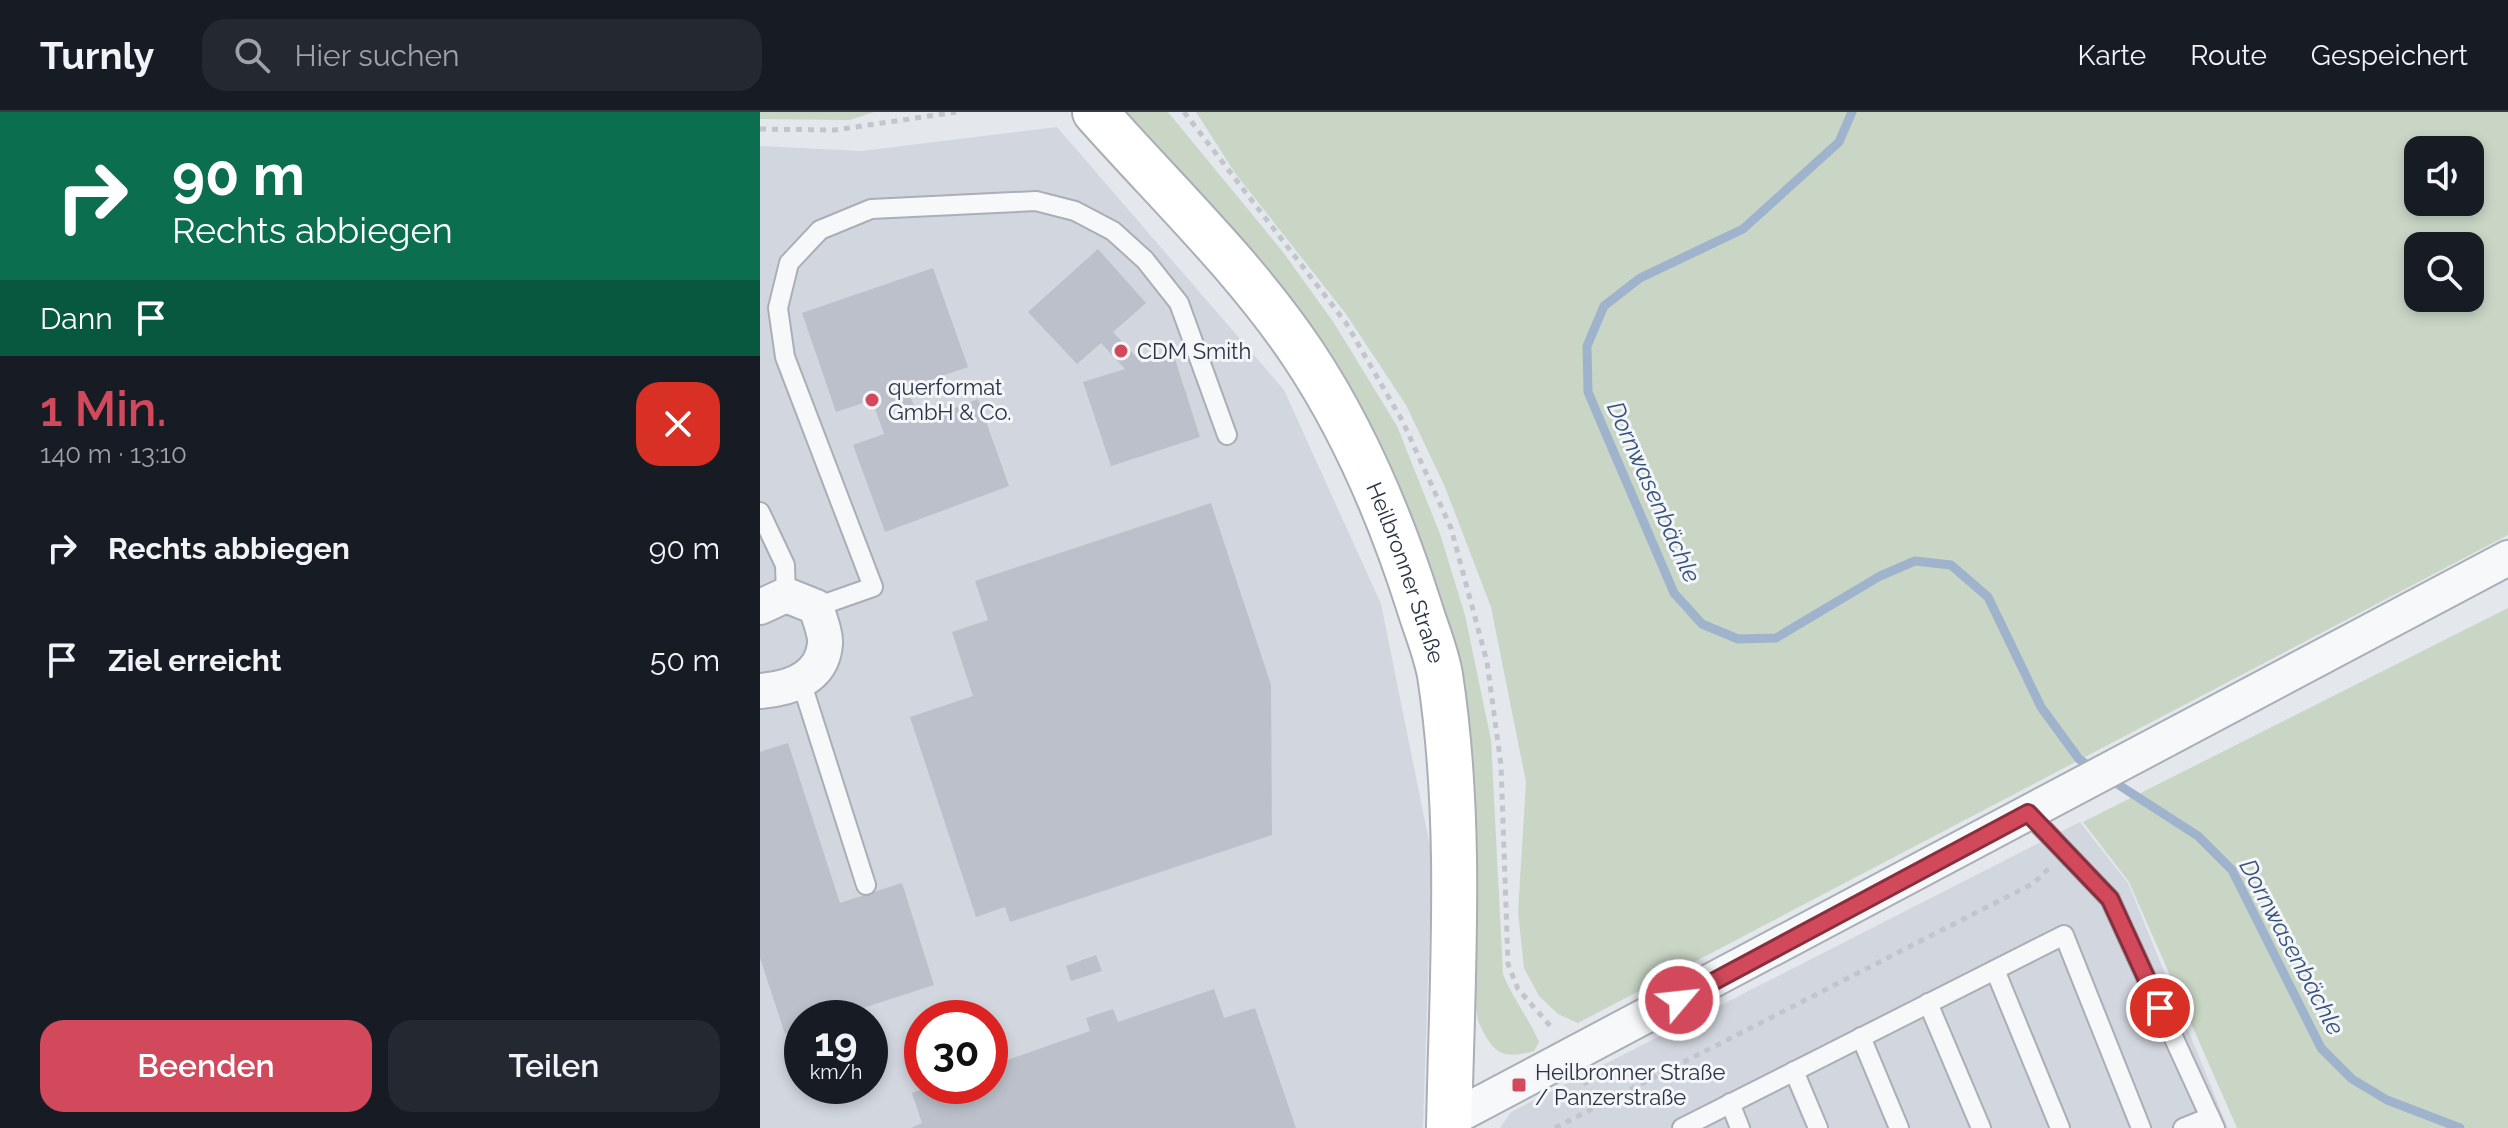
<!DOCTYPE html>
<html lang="de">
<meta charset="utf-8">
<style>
:root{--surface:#171b24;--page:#242831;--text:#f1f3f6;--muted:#9ea1a6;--line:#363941;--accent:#d1495b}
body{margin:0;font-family:Raleway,sans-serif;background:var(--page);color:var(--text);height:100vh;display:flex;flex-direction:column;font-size:30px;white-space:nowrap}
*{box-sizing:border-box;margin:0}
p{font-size:26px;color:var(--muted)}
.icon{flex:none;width:44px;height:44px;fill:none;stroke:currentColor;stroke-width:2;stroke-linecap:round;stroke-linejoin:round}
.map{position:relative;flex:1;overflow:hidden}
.panel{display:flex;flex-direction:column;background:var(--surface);width:760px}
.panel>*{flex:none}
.banner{background:#0b6e4f;color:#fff;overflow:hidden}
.fabs{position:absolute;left:1644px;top:24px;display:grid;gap:16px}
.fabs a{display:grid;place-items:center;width:80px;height:80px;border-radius:16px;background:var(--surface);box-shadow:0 4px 12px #0003;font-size:40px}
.speed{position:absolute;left:24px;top:888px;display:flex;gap:16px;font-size:40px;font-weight:700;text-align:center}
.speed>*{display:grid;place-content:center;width:104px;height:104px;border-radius:50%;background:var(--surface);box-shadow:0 4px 12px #0003;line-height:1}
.speed small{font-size:20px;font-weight:400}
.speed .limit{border:12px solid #d22;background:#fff;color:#111}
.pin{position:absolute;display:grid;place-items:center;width:68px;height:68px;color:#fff;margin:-34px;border:4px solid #fff;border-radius:50%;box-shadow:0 2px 8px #0007}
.me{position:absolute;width:88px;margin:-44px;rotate:62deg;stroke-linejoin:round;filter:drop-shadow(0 0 6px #0008)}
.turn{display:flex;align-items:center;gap:28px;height:168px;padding:0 40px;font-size:36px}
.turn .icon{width:104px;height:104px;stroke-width:2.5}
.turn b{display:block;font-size:56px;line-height:68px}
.then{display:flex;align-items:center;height:76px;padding:0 40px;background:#0003;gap:16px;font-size:30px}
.round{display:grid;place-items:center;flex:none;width:84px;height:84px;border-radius:24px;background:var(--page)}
.overview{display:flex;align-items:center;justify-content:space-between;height:136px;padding:0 40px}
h1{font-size:48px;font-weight:600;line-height:60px;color:var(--accent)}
.primary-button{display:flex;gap:16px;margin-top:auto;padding:16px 40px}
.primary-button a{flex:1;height:92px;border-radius:24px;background:var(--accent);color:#fff;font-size:32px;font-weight:600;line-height:92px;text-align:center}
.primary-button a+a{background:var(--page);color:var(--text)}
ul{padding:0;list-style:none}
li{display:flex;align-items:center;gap:24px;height:112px;padding:0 40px}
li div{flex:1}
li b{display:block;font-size:30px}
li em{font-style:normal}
header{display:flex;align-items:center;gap:48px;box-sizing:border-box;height:112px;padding:0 40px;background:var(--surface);border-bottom:2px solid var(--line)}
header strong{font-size:38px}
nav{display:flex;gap:44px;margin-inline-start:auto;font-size:28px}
.search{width:560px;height:72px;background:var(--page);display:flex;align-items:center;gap:20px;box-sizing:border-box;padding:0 28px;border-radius:24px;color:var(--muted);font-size:30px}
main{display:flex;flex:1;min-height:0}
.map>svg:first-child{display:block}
.built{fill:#d2d6de;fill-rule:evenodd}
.green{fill:#c9d6c5;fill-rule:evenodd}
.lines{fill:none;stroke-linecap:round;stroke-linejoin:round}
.stream{stroke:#9fb4cc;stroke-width:9}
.building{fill:#bbc0ca}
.lane-casing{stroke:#a9aeb7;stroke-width:22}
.street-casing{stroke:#a9aeb7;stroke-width:38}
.secondary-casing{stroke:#a9aeb7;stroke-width:48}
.path{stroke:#c2c5cb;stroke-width:5;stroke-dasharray:6 6;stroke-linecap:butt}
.lane{stroke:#f7f8fa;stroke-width:18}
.street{stroke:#f7f8fa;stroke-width:34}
.secondary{stroke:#fff;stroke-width:44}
.route-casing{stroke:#882f3b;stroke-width:20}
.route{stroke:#d1495b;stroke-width:14}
.poi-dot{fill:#d1495b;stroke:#f4f6f9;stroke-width:3}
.labels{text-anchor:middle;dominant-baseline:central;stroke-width:6;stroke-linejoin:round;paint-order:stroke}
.poi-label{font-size:22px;fill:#2b3445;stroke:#f4f6f9;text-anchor:start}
.street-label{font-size:22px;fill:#2b3445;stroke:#f4f6f9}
.water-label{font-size:24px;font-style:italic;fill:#34527a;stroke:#f4f6f9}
</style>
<header>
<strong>Turnly</strong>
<div class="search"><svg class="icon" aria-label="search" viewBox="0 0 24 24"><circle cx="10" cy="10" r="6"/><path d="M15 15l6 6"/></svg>Hier suchen</div>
<nav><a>Karte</a><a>Route</a><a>Gespeichert</a></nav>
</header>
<main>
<section class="panel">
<div class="banner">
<div class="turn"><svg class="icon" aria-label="right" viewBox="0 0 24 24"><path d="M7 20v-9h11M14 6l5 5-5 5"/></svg><div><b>90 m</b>Rechts abbiegen</div></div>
<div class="then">Dann<svg class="icon" aria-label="arrive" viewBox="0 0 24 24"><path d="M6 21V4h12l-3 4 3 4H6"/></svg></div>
</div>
<div class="overview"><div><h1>1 Min.</h1><p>140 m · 13:10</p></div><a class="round" style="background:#d93025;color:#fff"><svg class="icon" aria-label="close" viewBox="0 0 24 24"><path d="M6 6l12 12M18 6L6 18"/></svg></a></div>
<ul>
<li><svg class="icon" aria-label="right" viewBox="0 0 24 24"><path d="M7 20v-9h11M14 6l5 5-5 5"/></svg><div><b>Rechts abbiegen</b></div><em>90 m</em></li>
<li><svg class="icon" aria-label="arrive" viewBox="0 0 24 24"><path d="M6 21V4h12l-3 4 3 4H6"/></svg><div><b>Ziel erreicht</b></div><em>50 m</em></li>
</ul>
<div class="primary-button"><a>Beenden</a><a>Teilen</a></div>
</section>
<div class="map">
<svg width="1748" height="1016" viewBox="0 0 1748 1016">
<rect width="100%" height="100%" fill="#e4e7ec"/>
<!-- built -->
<g class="built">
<path d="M297,15L524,278L621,492L672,744L663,1016H0V34L102,39ZM42,906H110V974H42ZM162,906H230V974H162Z"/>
<path d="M1320,710L1368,771L1468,1016H740L751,1000Z"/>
</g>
<!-- green -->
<g class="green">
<path d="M0,0H114L90,8L0,7Z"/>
<path d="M366,0H408L523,140L574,211L637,314L680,422L705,503L731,628L743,862C753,887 769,906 779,930L774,939C740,949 732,939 718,909L644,398L366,8Z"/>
<path d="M436,0H1748V423L818,911L798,902L779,884L764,856L758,800L766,670L731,495L685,375L646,293L586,202L475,61ZM1658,38H1710V90H1658ZM1658,134H1710V186H1658Z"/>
<path d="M1748,496V1016H1477L1369,770L1323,710Z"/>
</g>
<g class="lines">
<!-- stream -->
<g class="stream">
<path d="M1092,0L1079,30L983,117L880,166L844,194L827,234L828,280L914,481L942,512L978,527L1016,526L1120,464L1155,449L1191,453L1228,485L1281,595L1319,647L1332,656"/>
<path d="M1348,666L1438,724L1472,758L1561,936L1592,967L1627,988L1700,1016"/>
</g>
</g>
<!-- building -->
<g class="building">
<path d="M338,137L386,191L353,220L382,251L413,241L440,325L351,354L323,270L365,257L341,231L317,252L268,200Z"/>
<path d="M173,156L208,255L147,276L160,309L218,287L249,374L125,420L93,333L124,322L112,288L76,300L42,201Z"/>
<path d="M451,391L511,573L512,723L250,810L245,795L216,805L150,605L213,584L192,520L228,508L215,469Z"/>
<path d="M28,631L80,791L142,771L174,873L72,906H42V916L25,922L0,846V640Z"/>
<path d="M336,843L342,859L311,869L306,854Z"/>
<path d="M454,877L464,906L495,896L536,1016H151L162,1011L152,981L172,974H230V954L330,919L326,906L353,897L358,910Z"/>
</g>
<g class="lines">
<defs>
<g id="lane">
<path d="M0,400L25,453L26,483"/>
<path d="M56,495L113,475L25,245L18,196L29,151L60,118L111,97L276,89L315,99L353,119L385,148L419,191L467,323"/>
<path d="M41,569L106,773"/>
<path d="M1268,701L1350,787L1455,1016"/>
<path d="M1235,858L1300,1016"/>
<path d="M1168,891L1221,1016"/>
<path d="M1101,925L1139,1016"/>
<path d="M1034,959L1058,1016"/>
<path d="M970,991L980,1016"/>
<path d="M922,1016L1304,823L1381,1016"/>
<path d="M1423,1016L1450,1005"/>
</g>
<g id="street">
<path d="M0,495L26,483L56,495C59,505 66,522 65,532C62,567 29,577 0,579"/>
<path d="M689,1008L1748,446"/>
</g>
<g id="secondary">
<path id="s1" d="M335,0C405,79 485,155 543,242C595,320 631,406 659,494C666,517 676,540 680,563C703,712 692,866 689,1016"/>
</g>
</defs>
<!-- lane casing -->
<use href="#lane" class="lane-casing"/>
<!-- street casing -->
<use href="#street" class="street-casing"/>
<!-- secondary casing -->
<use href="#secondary" class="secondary-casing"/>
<!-- path -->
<g class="path">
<path d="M424,0L586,211L643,310L691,416L727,550L741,653L748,852L758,877L793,917"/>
<path d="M0,17L75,18L196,0"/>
<path d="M838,994L1274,771L1289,756"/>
<path d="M795,1016L838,994L825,970"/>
</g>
<!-- lane -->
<use href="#lane" class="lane"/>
<!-- street -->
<use href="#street" class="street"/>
<!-- secondary -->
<use href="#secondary" class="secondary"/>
</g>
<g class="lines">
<defs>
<path id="route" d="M919,888L1268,701L1350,787L1400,896"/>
</defs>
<!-- route casing -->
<use href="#route" class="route-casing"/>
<!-- route -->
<use href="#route" class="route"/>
</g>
<!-- markers -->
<g class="poi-dot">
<circle cx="361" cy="239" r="8"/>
<circle cx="112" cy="288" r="8"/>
<rect x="751" y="965" width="16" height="16" rx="4"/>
</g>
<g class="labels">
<!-- poi labels -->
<g class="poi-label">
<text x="377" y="239">CDM Smith</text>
<text x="128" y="275">querformat<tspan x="128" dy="25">GmbH &amp; Co.</tspan></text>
<text x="775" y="960">Heilbronner Straße<tspan x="775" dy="25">/ Panzerstraße</tspan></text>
</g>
<!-- street labels -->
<g class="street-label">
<text stroke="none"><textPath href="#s1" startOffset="562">Heilbronner Straße</textPath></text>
</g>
<!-- water labels -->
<g class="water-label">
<text transform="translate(894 380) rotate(66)">Dornwasenbächle</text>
<text transform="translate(1532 835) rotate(62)">Dornwasenbächle</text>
</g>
</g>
</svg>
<div class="fabs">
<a><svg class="icon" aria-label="sound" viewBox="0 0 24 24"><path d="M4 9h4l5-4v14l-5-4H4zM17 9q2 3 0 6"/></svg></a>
<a><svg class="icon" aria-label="search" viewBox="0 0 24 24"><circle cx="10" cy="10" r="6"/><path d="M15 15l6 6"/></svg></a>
</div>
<div class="speed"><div>19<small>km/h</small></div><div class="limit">30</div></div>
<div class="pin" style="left:1400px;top:896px;background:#d93025"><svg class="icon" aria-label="arrive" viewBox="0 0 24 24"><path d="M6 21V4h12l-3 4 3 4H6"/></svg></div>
<svg class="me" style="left:919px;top:888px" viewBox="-20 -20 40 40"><circle r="17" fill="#d1495b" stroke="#fff" stroke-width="3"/><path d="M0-11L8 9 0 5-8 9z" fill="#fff"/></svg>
</div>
</main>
